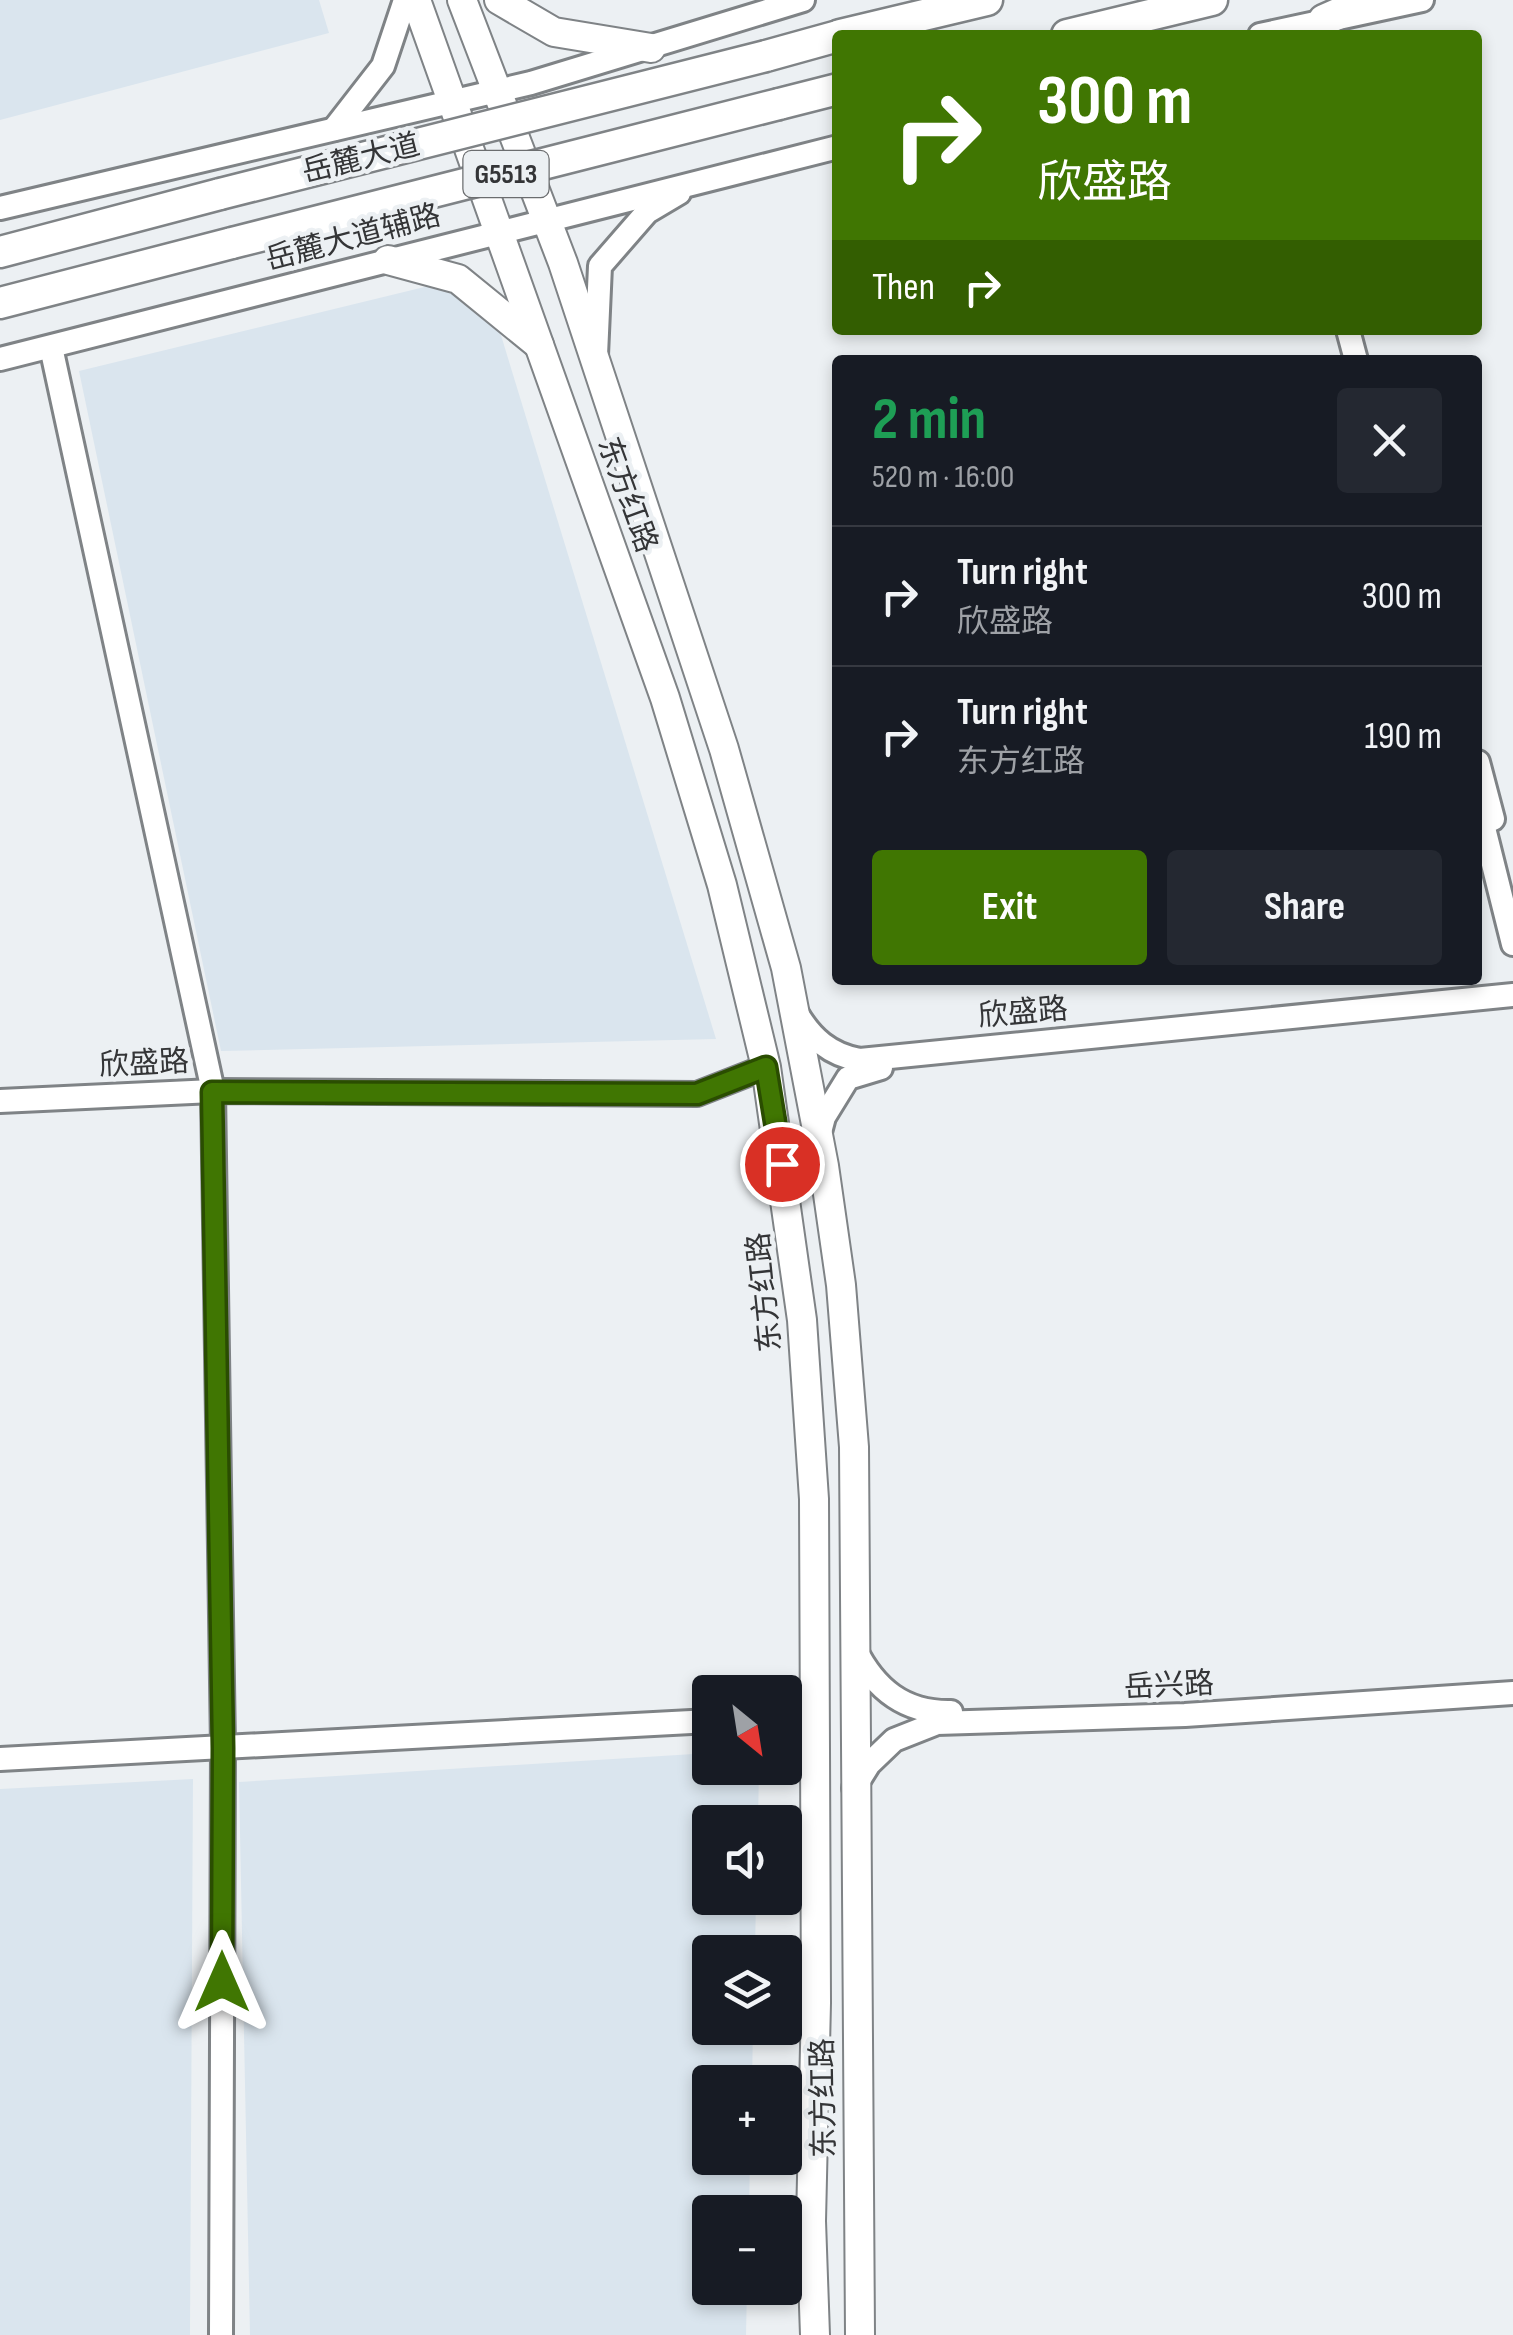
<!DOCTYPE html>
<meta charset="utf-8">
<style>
:root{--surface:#171b24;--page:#242831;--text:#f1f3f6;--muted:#9ea1a6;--line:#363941;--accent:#407602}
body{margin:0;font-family:"Sofia Sans Condensed","Noto Sans SC",sans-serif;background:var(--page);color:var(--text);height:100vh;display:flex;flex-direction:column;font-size:38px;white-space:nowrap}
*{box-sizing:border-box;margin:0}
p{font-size:32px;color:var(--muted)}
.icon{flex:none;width:55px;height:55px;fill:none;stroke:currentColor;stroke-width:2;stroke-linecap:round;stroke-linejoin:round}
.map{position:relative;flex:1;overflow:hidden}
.sheet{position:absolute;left:832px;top:355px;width:650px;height:630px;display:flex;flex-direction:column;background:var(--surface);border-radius:10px;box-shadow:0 5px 15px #0003}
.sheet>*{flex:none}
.top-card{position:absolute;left:832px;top:30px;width:650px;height:305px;border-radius:10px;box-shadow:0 5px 15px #0003;background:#407602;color:#fff;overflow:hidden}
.needle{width:65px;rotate:150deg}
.buttons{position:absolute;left:692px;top:1675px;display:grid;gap:20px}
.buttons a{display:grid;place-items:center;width:110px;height:110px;border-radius:10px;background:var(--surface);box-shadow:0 5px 15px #0003;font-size:50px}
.pin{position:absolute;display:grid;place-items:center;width:85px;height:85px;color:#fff;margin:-42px;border:5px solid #fff;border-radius:50%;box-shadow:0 2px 10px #0007}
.me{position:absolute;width:110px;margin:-55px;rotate:0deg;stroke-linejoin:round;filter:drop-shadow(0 0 8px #0008)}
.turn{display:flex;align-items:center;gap:35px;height:210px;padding:0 40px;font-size:45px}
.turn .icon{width:130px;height:130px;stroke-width:2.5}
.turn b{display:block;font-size:70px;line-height:85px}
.then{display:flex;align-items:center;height:95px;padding:0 40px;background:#0003;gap:20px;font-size:38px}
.round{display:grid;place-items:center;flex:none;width:105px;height:105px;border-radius:10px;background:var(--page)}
.head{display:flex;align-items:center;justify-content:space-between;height:170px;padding:0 40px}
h1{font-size:60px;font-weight:700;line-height:75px;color:#1e9e55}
.action{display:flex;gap:20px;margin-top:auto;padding:20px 40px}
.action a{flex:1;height:115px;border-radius:10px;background:var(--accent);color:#fff;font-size:40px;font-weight:700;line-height:115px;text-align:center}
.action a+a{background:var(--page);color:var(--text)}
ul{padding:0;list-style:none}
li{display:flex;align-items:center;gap:30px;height:140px;padding:0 40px;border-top:2px solid var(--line)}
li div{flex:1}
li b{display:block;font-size:38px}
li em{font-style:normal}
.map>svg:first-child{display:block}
.built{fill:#dae5ee}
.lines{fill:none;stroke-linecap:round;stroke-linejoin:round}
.secondary-casing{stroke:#7f8386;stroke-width:28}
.primary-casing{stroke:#7f8386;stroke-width:32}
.highway-casing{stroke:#7f8386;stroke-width:35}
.secondary{stroke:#fff;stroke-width:22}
.primary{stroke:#fff;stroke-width:28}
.highway{stroke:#fff;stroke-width:30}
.highway-bridge-casing{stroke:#7f8386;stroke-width:35;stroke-linecap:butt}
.highway-bridge{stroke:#fff;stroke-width:30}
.route-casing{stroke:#2a4d01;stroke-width:25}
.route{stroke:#407602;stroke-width:18}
.labels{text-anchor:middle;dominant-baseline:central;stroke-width:9;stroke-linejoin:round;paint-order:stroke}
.shield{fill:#ecf0f3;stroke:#6b6d6f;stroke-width:2.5}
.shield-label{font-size:28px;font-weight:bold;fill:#343537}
.street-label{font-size:30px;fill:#343537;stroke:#ecf0f3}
</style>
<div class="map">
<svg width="1513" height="2335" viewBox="0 0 1513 2335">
<rect width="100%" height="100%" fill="#ecf0f3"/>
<!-- built -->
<g class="built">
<path d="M0,0H319L329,33L0,120Z"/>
<path d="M445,282L500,332L716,1039L221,1051L79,371Z"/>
<path d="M710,1753V1768H759L758,1822H710V1898H756L755,1952H710V2028H753L752,2082H710V2158H750L749,2212H710V2288H747L746,2335H250L239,1782Z"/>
<path d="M193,1779L190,2335H0V1789Z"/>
</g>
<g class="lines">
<defs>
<g id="secondary">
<path d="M1260,35L1422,0"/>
<path d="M334,129L383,66L405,0"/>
<path d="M0,208L531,83L803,0"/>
<path d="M1348,330L1356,360"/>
<path d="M51,347L213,1091L223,1747L221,2335"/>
<path d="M596,355L600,266L647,212L679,193"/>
<path d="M0,359L838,147"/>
<path d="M1478,762L1493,819"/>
<path d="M1478,804L1513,944"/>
<path d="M796,1012C811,1038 830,1055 860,1060L1513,995"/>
<path d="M0,1101L213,1091L697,1094L766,1067"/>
<path d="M819,1136L824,1117L848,1078L881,1068"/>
<path d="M855,1649C875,1689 904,1713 951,1712"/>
<path d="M785,1717L815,1715"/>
<path d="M0,1759L710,1721"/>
<path d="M854,1788L869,1764L894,1740L937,1723L1185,1715L1513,1693"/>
</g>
<g id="primary">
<path d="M416,0L665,698L722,885L766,1067L802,1320L814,1499L816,2003L811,2221L815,2335"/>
<path d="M462,0L563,263L724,749L786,968L824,1166L841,1285L854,1447L860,2335"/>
<path d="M499,0L554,32L651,48"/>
<path d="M388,260L458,279L539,345"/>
</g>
<g id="highway">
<path d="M1324,20L1369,0"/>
<path d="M840,35L987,0"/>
<path d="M1067,35L1212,0"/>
<path d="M766,56L838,36"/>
<path d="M779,104L838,89"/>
<path d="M0,252L220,194"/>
<path d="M0,303L232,243"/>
</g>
</defs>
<!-- secondary casing -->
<use href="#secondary" class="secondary-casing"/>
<!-- primary casing -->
<use href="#primary" class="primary-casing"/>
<!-- highway casing -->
<use href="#highway" class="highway-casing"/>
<!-- secondary -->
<use href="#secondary" class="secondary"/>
<!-- primary -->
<use href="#primary" class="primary"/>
<!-- highway -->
<use href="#highway" class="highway"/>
<defs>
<g id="highway-bridge">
<path d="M220,194L766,56"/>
<path d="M232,243L779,104"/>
</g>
</defs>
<!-- highway-bridge casing -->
<use href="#highway-bridge" class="highway-bridge-casing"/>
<!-- highway-bridge -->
<use href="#highway-bridge" class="highway-bridge"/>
</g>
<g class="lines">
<defs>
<path id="route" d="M222,1982L223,1748L212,1092L697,1094L766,1067L782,1164"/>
</defs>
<!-- route casing -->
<use href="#route" class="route-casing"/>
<!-- route -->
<use href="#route" class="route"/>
</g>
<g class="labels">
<!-- shield labels -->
<rect class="shield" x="463.5" y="151" width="85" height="46" rx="8"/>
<g class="shield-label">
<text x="506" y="174">G5513</text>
</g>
<!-- street labels -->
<g class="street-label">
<text transform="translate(361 159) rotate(-14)">岳麓大道</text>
<text transform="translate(353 238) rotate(-15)">岳麓大道辅路</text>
<text transform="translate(627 495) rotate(70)">东方红路</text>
<text transform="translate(1023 1013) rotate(-5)">欣盛路</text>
<text transform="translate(144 1064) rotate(-3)">欣盛路</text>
<text transform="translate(765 1292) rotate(-96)">东方红路</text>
<text transform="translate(1169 1686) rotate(-3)">岳兴路</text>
<text transform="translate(824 2098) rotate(-91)">东方红路</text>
</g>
</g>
</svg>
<div class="buttons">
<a><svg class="needle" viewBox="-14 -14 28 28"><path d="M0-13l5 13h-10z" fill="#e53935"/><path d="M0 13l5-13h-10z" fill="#9ea1a6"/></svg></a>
<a><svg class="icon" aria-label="sound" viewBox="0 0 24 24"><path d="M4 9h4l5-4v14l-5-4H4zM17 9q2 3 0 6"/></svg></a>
<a><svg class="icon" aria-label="layers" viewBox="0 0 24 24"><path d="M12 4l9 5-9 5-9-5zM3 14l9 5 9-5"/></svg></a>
<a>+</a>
<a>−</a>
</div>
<div class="pin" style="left:782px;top:1164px;background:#d93025"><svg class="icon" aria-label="arrive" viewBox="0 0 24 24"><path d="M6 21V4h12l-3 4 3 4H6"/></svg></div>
<svg class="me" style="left:222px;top:1982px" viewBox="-20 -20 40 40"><path d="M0-17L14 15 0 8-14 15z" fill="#407602" stroke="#fff" stroke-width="4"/></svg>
<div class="top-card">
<div class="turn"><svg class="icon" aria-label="right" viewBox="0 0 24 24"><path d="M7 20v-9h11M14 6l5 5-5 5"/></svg><div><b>300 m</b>欣盛路</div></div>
<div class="then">Then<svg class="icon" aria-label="right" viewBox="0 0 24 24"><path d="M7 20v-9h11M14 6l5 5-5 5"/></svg></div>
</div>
<section class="sheet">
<div class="head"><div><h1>2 min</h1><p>520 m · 16:00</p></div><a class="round"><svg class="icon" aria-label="close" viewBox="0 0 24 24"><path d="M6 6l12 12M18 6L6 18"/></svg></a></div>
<ul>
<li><svg class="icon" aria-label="right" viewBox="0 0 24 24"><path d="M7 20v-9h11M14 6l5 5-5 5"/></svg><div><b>Turn right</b><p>欣盛路</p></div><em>300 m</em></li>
<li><svg class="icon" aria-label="right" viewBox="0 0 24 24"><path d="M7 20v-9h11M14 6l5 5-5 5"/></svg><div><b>Turn right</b><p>东方红路</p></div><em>190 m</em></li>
</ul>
<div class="action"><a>Exit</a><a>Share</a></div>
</section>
</div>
